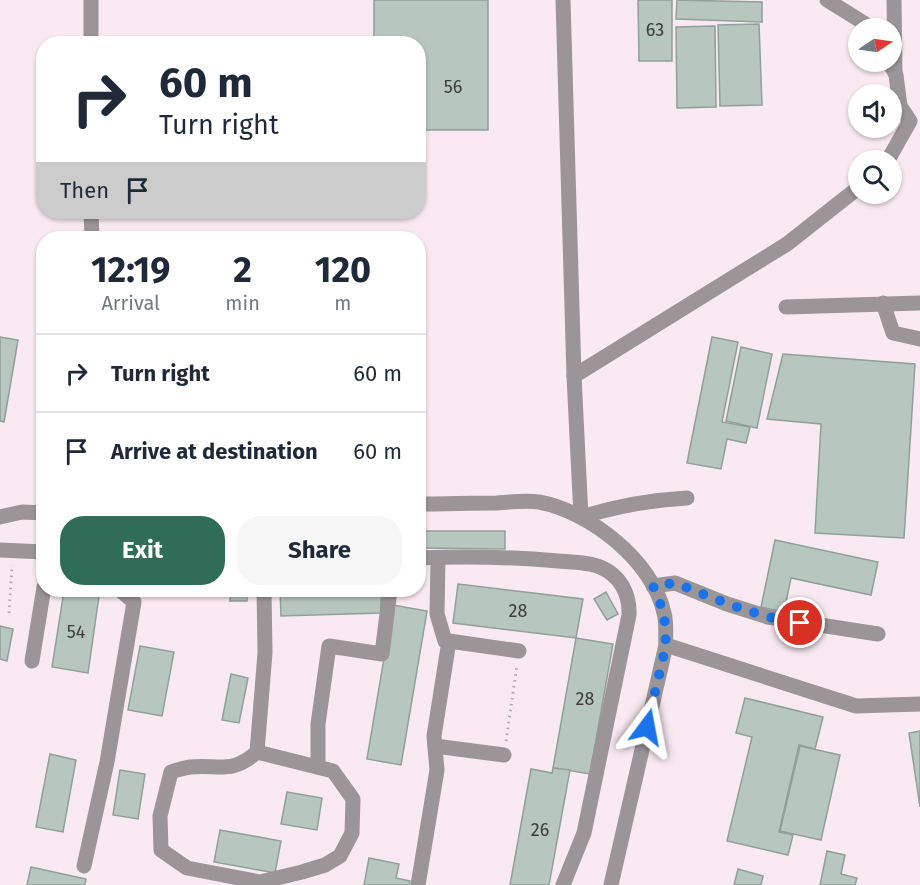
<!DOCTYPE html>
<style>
:root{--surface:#fff;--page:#f6f6f7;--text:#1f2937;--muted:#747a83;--line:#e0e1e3;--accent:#2f6d59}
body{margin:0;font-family:"Fira Sans",sans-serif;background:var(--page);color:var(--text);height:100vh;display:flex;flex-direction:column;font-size:22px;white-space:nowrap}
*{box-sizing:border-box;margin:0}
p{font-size:20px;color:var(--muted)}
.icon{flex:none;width:33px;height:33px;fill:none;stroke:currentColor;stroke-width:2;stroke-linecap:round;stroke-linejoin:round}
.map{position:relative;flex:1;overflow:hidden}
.drawer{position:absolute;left:36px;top:231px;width:390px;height:366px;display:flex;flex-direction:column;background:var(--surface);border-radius:24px;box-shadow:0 2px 4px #0004}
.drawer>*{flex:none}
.banner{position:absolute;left:36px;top:36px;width:390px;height:183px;border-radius:24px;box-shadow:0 2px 4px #0004;background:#fff;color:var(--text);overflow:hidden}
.needle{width:39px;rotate:77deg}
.fabs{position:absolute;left:848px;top:18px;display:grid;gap:12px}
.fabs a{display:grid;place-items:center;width:54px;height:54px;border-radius:50%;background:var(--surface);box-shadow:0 2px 4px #0004;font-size:30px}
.pin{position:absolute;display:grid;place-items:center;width:51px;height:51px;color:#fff;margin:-26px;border:3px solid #fff;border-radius:50%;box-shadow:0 2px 6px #0007}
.me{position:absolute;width:66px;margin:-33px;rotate:13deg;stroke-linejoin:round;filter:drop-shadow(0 0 4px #0008)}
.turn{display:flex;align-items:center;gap:21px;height:126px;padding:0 24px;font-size:27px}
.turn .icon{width:78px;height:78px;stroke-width:2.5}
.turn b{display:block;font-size:42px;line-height:51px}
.then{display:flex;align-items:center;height:57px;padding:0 24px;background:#0003;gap:12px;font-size:22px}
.eta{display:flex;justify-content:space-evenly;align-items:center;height:102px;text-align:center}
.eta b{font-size:36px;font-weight:700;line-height:42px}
.primary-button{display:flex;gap:12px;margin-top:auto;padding:12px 24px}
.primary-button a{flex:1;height:69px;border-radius:24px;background:var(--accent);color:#fff;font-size:24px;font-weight:700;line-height:69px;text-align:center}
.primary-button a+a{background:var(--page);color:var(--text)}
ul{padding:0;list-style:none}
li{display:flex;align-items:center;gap:18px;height:78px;padding:0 24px;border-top:2px solid var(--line)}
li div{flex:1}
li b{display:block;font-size:22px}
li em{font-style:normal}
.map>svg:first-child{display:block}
.building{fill:#b7c7c0;stroke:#919f99;stroke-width:1.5}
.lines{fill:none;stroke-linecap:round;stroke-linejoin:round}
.path{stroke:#b3a7ad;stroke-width:3;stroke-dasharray:1.5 4.5;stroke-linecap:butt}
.minor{stroke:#9b9598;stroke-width:15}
.route{stroke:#1a73e8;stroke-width:10;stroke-dasharray:0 18}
.labels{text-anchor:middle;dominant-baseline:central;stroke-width:6;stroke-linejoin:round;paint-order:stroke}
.number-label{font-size:18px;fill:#3b3c3b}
</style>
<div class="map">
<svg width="920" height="885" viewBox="0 0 920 885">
<rect width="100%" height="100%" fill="#f9eaf1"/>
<!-- building -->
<g class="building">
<path d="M374,0H488V130H418V44H374Z"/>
<path d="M638,0H672V61H639Z"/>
<path d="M677,0L762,2V22L676,19Z"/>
<path d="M759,24L762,105L720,106L718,25Z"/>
<path d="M715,26L716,107L677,108L676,27Z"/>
<path d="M0,337L18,340L4,422L0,421Z"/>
<path d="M712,337L738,342L722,422L750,427L746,443L727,439L721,469L687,463Z"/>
<path d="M741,347L772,354L757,428L726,421Z"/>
<path d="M783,354L915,364L904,538L815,533L821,424L767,419Z"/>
<path d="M418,531H505V549L418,548Z"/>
<path d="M775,540L878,562L871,595L791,578L784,612L761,607Z"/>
<path d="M458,584L583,599L576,638L453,623Z"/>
<path d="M231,590H247V601H230Z"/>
<path d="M280,590H381V613L281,616Z"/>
<path d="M64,591L99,596L88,673L52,667Z"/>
<path d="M606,592L618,614L607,620L594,599Z"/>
<path d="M393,605L427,611L401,765L367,759Z"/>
<path d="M0,626L13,629L7,661L0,659Z"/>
<path d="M576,638L613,644L590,774L553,768Z"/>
<path d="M140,646L174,652L162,716L128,710Z"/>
<path d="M231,674L248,678L239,723L222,720Z"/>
<path d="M745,698L823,717L815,749L799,745L779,832L793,835L788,855L727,841L752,737L736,733Z"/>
<path d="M920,731V807L909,733Z"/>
<path d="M800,746L840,755L821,840L780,831Z"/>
<path d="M50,754L76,760L63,832L36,827Z"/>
<path d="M553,768L570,770L549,885H510L531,769L552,773Z"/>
<path d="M120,770L145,774L138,819L113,815Z"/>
<path d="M287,792L322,798L317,830L281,824Z"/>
<path d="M220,830L281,841L275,873L214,862Z"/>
<path d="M827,851L845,855L841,874L857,878L855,885H820Z"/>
<path d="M369,858L399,864L396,878L410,881L409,885H364Z"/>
<path d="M31,867L86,879L85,885H27Z"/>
<path d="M738,869L763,876L761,885H734Z"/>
</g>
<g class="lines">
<!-- path -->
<g class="path">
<path d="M9,613L12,565"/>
<path d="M506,741L517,665"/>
</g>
<!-- minor -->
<g class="minor">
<path d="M91,0V44"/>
<path d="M563,0L574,376L581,517C617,506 650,500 687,498"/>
<path d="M827,0L872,28"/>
<path d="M894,0L895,72"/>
<path d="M888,160L910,121L900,106L896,75L889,62"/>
<path d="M91,212L92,238"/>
<path d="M883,303L893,333L920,339"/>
<path d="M786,307L920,303"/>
<path d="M574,376L787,244L858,188"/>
<path d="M418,504C445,504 471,503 497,503C510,502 525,500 539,502C589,511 653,561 664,613C667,623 665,635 666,645L611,885"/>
<path d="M0,517L22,512L44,513"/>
<path d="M0,550L44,552"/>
<path d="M418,558C465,556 512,557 558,561C571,562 588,562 600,567C620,575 630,594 629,615L584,833L563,885"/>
<path d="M653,586L675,583L727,604L768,617L878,634"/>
<path d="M449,641L519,651"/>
<path d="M666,645L856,706L920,704"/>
<path d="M32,661L44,587"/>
<path d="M435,746L504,755"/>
<path d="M257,752L333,771L353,799L352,833L340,856L325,865L302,872L260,882L187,868L161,850L160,816L171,772C177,770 184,768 190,767C219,764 231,775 257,752L265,653L264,590"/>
<path d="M318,767V724L329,646L382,654L390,590"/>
<path d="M84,866L107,762L134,602L120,590"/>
<path d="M418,885L437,770L434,736L449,641H445L437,614L438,558"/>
</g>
</g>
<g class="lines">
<!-- route -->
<path class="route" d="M647,727L666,645L664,613L653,586L675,583L728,604L768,617L800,623"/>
</g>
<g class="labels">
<!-- number labels -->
<g class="number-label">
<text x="655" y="30">63</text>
<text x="453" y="87">56</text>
<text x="518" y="611">28</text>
<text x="76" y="632">54</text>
<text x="585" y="699">28</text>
<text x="540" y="830">26</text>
</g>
</g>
</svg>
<div class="fabs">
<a><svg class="needle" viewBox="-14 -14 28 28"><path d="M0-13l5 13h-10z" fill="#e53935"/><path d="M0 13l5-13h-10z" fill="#747a83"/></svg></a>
<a><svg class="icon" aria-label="sound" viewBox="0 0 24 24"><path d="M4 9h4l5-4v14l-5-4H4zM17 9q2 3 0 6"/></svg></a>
<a><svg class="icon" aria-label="search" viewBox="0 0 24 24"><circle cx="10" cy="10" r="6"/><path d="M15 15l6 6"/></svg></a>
</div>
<div class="pin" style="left:800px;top:623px;background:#d93025"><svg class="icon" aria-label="arrive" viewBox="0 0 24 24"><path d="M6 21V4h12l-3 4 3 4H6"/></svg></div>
<svg class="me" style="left:647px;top:727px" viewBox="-20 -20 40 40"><path d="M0-17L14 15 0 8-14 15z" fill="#1a73e8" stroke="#fff" stroke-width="4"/></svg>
<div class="banner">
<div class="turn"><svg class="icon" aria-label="right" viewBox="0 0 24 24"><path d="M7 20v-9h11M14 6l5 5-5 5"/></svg><div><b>60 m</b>Turn right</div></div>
<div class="then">Then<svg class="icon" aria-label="arrive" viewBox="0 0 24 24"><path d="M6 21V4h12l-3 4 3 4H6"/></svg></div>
</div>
<section class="drawer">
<div class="eta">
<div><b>12:19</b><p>Arrival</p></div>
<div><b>2</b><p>min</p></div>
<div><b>120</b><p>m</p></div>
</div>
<ul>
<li><svg class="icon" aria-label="right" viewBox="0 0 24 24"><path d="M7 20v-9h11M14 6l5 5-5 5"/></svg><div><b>Turn right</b></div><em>60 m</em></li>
<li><svg class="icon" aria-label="arrive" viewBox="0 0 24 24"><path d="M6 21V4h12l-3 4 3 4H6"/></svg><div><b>Arrive at destination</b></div><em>60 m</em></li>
</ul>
<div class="primary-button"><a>Exit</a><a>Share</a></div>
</section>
</div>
